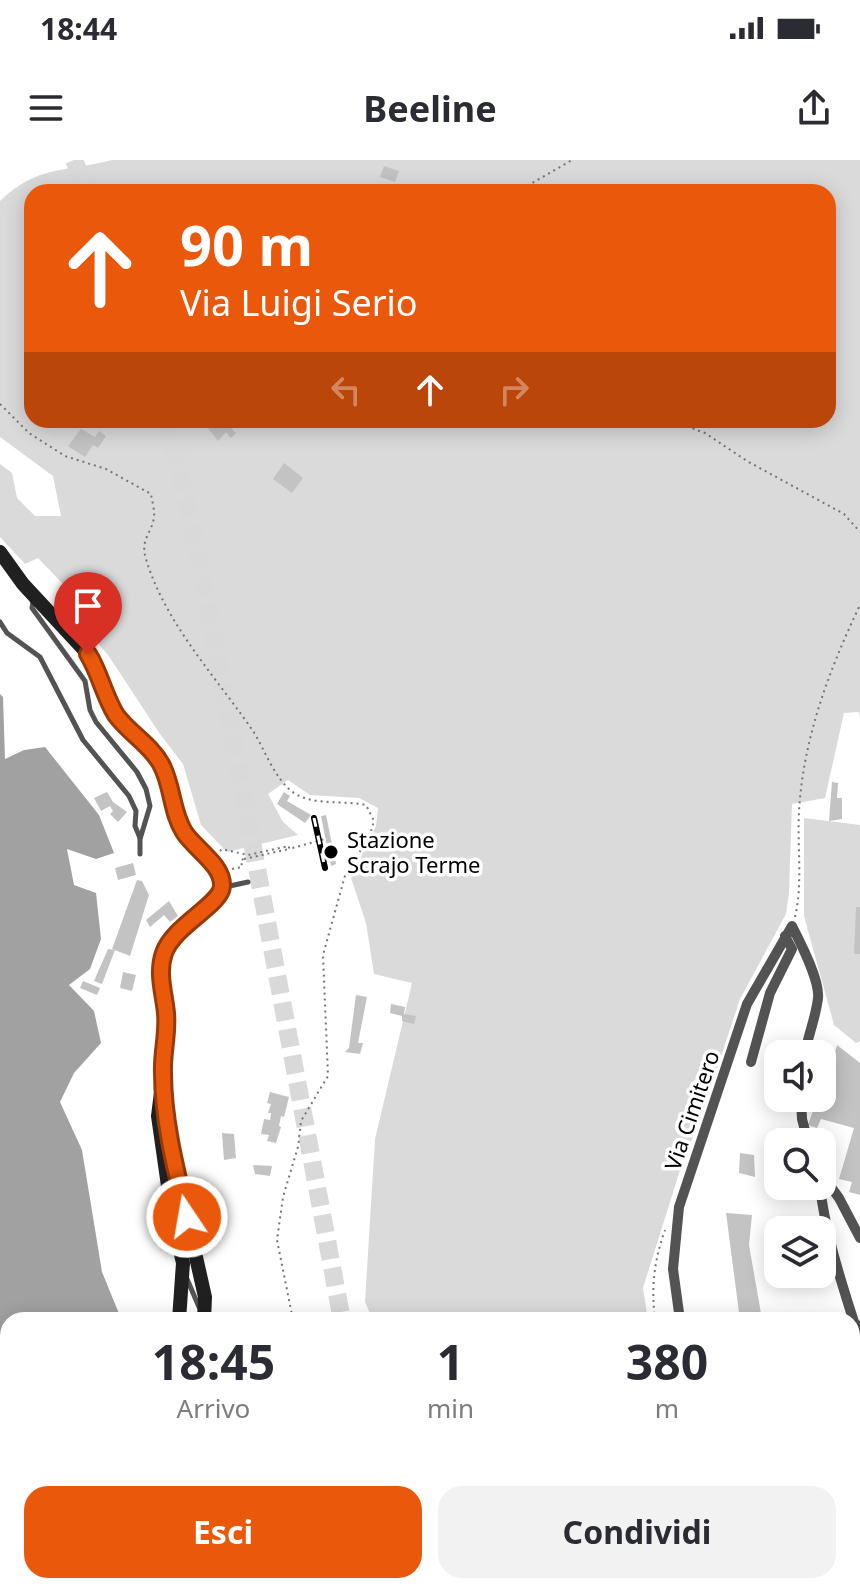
<!DOCTYPE html>
<html lang="it">
<style>
:root{--surface:#fff;--page:#f2f2f3;--text:#2b2b33;--muted:#7c7c81;--accent:#ea580c}
body{margin:0;font-family:"Noto Sans",sans-serif;background:var(--page);color:var(--text);height:100vh;display:flex;flex-direction:column;font-size:30px;white-space:nowrap}
*{box-sizing:border-box;margin:0}
p{font-size:26px;color:var(--muted)}
.icon{flex:none;width:44px;height:44px;fill:none;stroke:currentColor;stroke-width:2;stroke-linecap:round;stroke-linejoin:round}
.map{position:relative;flex:1;overflow:hidden}
.panel{position:absolute;left:0px;top:1152px;width:860px;height:282px;display:flex;flex-direction:column;background:var(--surface);border-radius:24px 24px 0 0;box-shadow:0 4px 20px #0003}
.panel>*{flex:none}
.guide{position:absolute;left:24px;top:24px;width:812px;height:244px;border-radius:24px;box-shadow:0 4px 20px #0003;background:#ea580c;color:#fff;overflow:hidden}
.fabs{position:absolute;left:764px;top:880px;display:grid;gap:16px}
.fabs a{display:grid;place-items:center;width:72px;height:72px;border-radius:16px;background:var(--surface);box-shadow:0 4px 20px #0003;font-size:40px}
.pin{position:absolute;display:grid;place-items:center;width:68px;height:68px;color:#fff;margin:-82px -34px;border-radius:50% 50% 50% 0;rotate:-45deg;box-shadow:0 0 8px #0007}
.pin .icon{rotate:45deg}
.me{position:absolute;width:88px;margin:-44px;rotate:348deg;stroke-linejoin:round;filter:drop-shadow(0 0 6px #0008)}
.turn{display:flex;align-items:center;gap:28px;height:168px;padding:0 24px;font-size:36px}
.turn .icon{width:104px;height:104px;stroke-width:2.5}
.turn b{display:block;font-size:56px;line-height:68px}
.lanes{display:flex;align-items:center;height:76px;padding:0 24px;background:#0003;justify-content:center;gap:40px;direction:ltr}
.lanes .off{opacity:.35}
.eta{display:flex;justify-content:space-evenly;align-items:center;height:136px;text-align:center}
.eta b{font-size:48px;font-weight:700;line-height:56px}
.action{display:flex;gap:16px;margin-top:auto;padding:16px 24px}
.action a{flex:1;height:92px;border-radius:24px;background:var(--accent);color:#fff;font-size:32px;font-weight:700;line-height:92px;text-align:center}
.action a+a{background:var(--page);color:var(--text)}
.status{display:flex;justify-content:space-between;align-items:center;height:56px;padding:0 40px;background:var(--surface);direction:ltr}
.status svg{height:22px;fill:currentColor}
header{display:flex;justify-content:space-between;align-items:center;height:104px;padding:0 24px;background:var(--surface);font-size:36px;font-weight:700}
.map>svg:first-child{display:block}
.green{fill:#dadada;fill-rule:evenodd}
.water{fill:#a1a1a1}
.building{fill:#c3c3c3}
.lines{fill:none;stroke-linecap:round;stroke-linejoin:round}
.highway-tunnel{stroke:#d9d9d9;stroke-width:18;stroke-dasharray:18 9;stroke-linecap:butt}
.path{stroke:#757575;stroke-width:2;stroke-dasharray:2 4;stroke-linecap:butt}
.lane{stroke:#535353;stroke-width:5}
.street{stroke:#535353;stroke-width:10}
.secondary{stroke:#202020;stroke-width:14}
.rail-casing{stroke:#000;stroke-width:6}
.rail{stroke:#fff;stroke-width:3;stroke-dasharray:9;stroke-linecap:butt}
.path-bridge{stroke:#757575;stroke-width:2;stroke-dasharray:2 4;stroke-linecap:butt}
.route-casing{stroke:#983908;stroke-width:20}
.route{stroke:#ea580c;stroke-width:14}
.poi-dot{fill:#000;stroke:#fff;stroke-width:3}
.labels{text-anchor:middle;dominant-baseline:central;stroke-width:7;stroke-linejoin:round;paint-order:stroke}
.poi-label{font-size:22px;fill:#000;stroke:#fff;text-anchor:start}
.street-label{font-size:22px;fill:#000;stroke:#fff}
</style>
<div class="status"><b>18:44</b><svg viewBox="0 0 49 12"><path d="M0 12V9h3v3zM5 12V6h3v6zM10 12V3h3v9zM15 12V0h3v12zM26 1h20v11H26zM47 4h2v5h-2z"/></svg></div>
<header><svg class="icon" aria-label="menu" viewBox="0 0 24 24"><path d="M4 6h16M4 12h16M4 18h16"/></svg>Beeline<svg class="icon" aria-label="share" viewBox="0 0 24 24"><path d="M12 15V3M7 8l5-5 5 5M5 13v7h14v-7"/></svg></header>
<div class="map">
<svg width="860" height="1433" viewBox="0 0 860 1433">
<rect width="100%" height="100%" fill="#fff"/>
<!-- green -->
<g class="green">
<path d="M112,0H860V559L859,552L844,553L825,638L792,644L789,733L786,754L740,839L703,951L681,1007L643,1128L648,1160H373L365,1142L375,979L412,823L374,814L366,763L351,718L376,666L378,648L359,638L310,635L288,620L268,634L283,662L298,675L227,692L201,665L183,604L160,574L108,495L68,448L63,424L38,398L25,404L0,377V304L12,313L17,338L35,356H61L53,316L0,277V41C37,5 66,12 112,0ZM32,32H828V260H32Z"/>
<path d="M804,658L860,665V881L856,883L834,865L804,756Z"/>
<path d="M512,1426H731L736,1433H512Z"/>
</g>
<!-- water -->
<path class="water" d="M0,534L3,537L5,599L24,590L45,587L99,655L114,693L96,699L67,689L74,725L96,733L101,779L90,809L69,825L94,851L101,883L74,913L60,942L82,990L102,1112L120,1156L119,1160H8V1426H245L247,1433H0Z"/>
<!-- building -->
<g class="building">
<path d="M384,6L399,11L395,22L380,17Z"/>
<path d="M207,260H223L219,264L222,268L227,264L236,273L231,278L226,272L218,281L204,263Z"/>
<path d="M81,269L95,277L99,271L106,276L98,288L93,285L85,297L68,286Z"/>
<path d="M284,303L303,318L292,333L273,319Z"/>
<path d="M832,622L838,623L837,638H842V659L829,661Z"/>
<path d="M107,632L113,642L127,652L118,662L110,654L113,651L110,646L101,651L94,638Z"/>
<path d="M284,632L290,636L287,641L311,655L305,663L277,644Z"/>
<path d="M326,655L336,704L331,706L321,656Z"/>
<path d="M133,703L136,715L118,720L115,708Z"/>
<path d="M137,720L142,721L149,735L130,796L112,789Z"/>
<path d="M169,741L178,756L170,762L164,755L150,767L146,760Z"/>
<path d="M856,747H860V794H854Z"/>
<path d="M108,789L115,790L102,824L94,821Z"/>
<path d="M123,812L136,815L132,831L120,828Z"/>
<path d="M83,821L100,828L97,835L80,828Z"/>
<path d="M356,835L367,837L358,883H363L360,894L345,892L349,888Z"/>
<path d="M391,844L405,847L404,854L416,856L414,864L402,861V856L390,853Z"/>
<path d="M837,885L860,903V1035L849,1032L852,1022L839,1019L854,968L821,959L817,968L808,965L816,942L819,943L822,938Z"/>
<path d="M270,932L289,937L284,957L281,956L279,966L281,967L276,983L267,981L269,975L261,974L264,959L270,960L271,953H268L271,944L267,943Z"/>
<path d="M222,973L234,974L236,998L224,1000Z"/>
<path d="M740,993L754,995L755,1017L739,1013Z"/>
<path d="M253,1005L272,1006L270,1016L255,1014Z"/>
<path d="M726,1053L752,1055L749,1085L762,1159L740,1160Z"/>
</g>
<g class="lines">
<!-- highway-tunnel -->
<g class="highway-tunnel">
<path d="M74,0L87,32"/>
<path d="M167,260L195,379L342,1160"/>
<path d="M437,1426L443,1433"/>
</g>
<!-- path -->
<g class="path">
<path d="M517,32L572,0"/>
<path d="M0,244L29,273L65,296L106,309L151,334C152,341 155,350 154,358C151,374 140,380 146,399C165,463 216,517 253,571C265,590 275,620 294,633C314,646 343,640 366,645L374,661L369,678L346,712L323,795L328,916L301,961L298,987L283,1037L277,1080L293,1160"/>
<path d="M670,260L705,273L747,301L844,354L860,372"/>
<path d="M220,691L222,689L248,695L289,686V689L325,679"/>
<path d="M232,709L242,707L241,700L244,699"/>
<path d="M795,757C803,723 797,686 799,652C803,579 829,510 860,445"/>
<path d="M655,1160C651,1127 654,1101 665,1070"/>
<path d="M831,1160L830,1155L834,1160"/>
<path d="M852,1222L860,1238"/>
<path d="M852,1254L860,1255"/>
<path d="M840,1426L844,1433"/>
<path d="M440,1433L441,1426"/>
<path d="M677,1433L678,1426"/>
</g>
<!-- lane -->
<g class="lane">
<path d="M33,441L32,448L85,521L90,550L96,562L137,612L146,629L150,646L140,679V694"/>
<path d="M0,462L7,473L40,497L83,580L129,636L136,651L135,666L140,678"/>
<path d="M225,727L248,722"/>
<path d="M187,1119L199,1147"/>
</g>
<!-- street -->
<g class="street">
<path d="M751,902L770,833L792,789L785,776"/>
<path d="M801,938L802,959L808,982"/>
<path d="M822,1015L839,1038L860,1078"/>
<path d="M820,1026C825,1072 840,1118 854,1162L860,1169"/>
<path d="M680,1160L673,1109L679,1047L747,844L792,766C800,782 820,820 818,838C816,857 808,875 805,894"/>
<path d="M815,1426L827,1433"/>
</g>
<!-- secondary -->
<g class="secondary">
<path d="M0,392L23,424L88,494L117,556L148,586L159,601L167,616L179,663L188,678L219,712L222,724L220,735L211,744L171,778L163,796L160,814L166,854L167,884L158,956L173,1061L183,1103L179,1160"/>
<path d="M168,956L175,1004L205,1137L204,1160"/>
<path d="M318,1426L320,1433"/>
</g>
<defs>
<path id="rail" d="M314,658L325,708"/>
</defs>
<!-- rail casing -->
<use href="#rail" class="rail-casing"/>
<!-- rail -->
<use href="#rail" class="rail"/>
<!-- path-bridge -->
<path class="path-bridge" d="M244,699L289,689"/>
</g>
<g class="lines">
<defs>
<path id="route" d="M88,494C100,513 104,536 116,555C129,573 150,584 161,604C173,626 171,651 184,672C195,689 223,705 222,726C221,745 174,765 164,793C157,813 164,833 166,853C168,874 162,893 163,913C163,961 176,1011 187,1057"/>
</defs>
<!-- route casing -->
<use href="#route" class="route-casing"/>
<!-- route -->
<use href="#route" class="route"/>
</g>
<!-- markers -->
<circle class="poi-dot" cx="331" cy="692" r="8"/>
<g class="labels">
<!-- poi labels -->
<g class="poi-label">
<text x="347" y="679">Stazione<tspan x="347" dy="25">Scrajo Terme</tspan></text>
</g>
<!-- street labels -->
<g class="street-label">
<text transform="translate(691 950) rotate(-71)">Via Cimitero</text>
</g>
</g>
</svg>
<div class="fabs">
<a><svg class="icon" aria-label="sound" viewBox="0 0 24 24"><path d="M4 9h4l5-4v14l-5-4H4zM17 9q2 3 0 6"/></svg></a>
<a><svg class="icon" aria-label="search" viewBox="0 0 24 24"><circle cx="10" cy="10" r="6"/><path d="M15 15l6 6"/></svg></a>
<a><svg class="icon" aria-label="layers" viewBox="0 0 24 24"><path d="M12 4l9 5-9 5-9-5zM3 14l9 5 9-5"/></svg></a>
</div>
<div class="pin" style="left:88px;top:494px;background:#d93025"><svg class="icon" aria-label="arrive" viewBox="0 0 24 24"><path d="M6 21V4h12l-3 4 3 4H6"/></svg></div>
<svg class="me" style="left:187px;top:1057px" viewBox="-20 -20 40 40"><circle r="17" fill="#ea580c" stroke="#fff" stroke-width="3"/><path d="M0-11L8 9 0 5-8 9z" fill="#fff"/></svg>
<div class="guide">
<div class="turn"><svg class="icon" aria-label="ahead" viewBox="0 0 24 24"><path d="M12 20V5M6 11l6-6 6 6"/></svg><div><b>90 m</b>Via Luigi Serio</div></div>
<div class="lanes"><svg class="icon off" aria-label="left" viewBox="0 0 24 24"><path d="M17 20v-9H6M10 6l-5 5 5 5"/></svg><svg class="icon" aria-label="ahead" viewBox="0 0 24 24"><path d="M12 20V5M6 11l6-6 6 6"/></svg><svg class="icon off" aria-label="right" viewBox="0 0 24 24"><path d="M7 20v-9h11M14 6l5 5-5 5"/></svg></div>
</div>
<section class="panel">
<div class="eta">
<div><b>18:45</b><p>Arrivo</p></div>
<div><b>1</b><p>min</p></div>
<div><b>380</b><p>m</p></div>
</div>
<div class="action"><a>Esci</a><a>Condividi</a></div>
</section>
</div>
